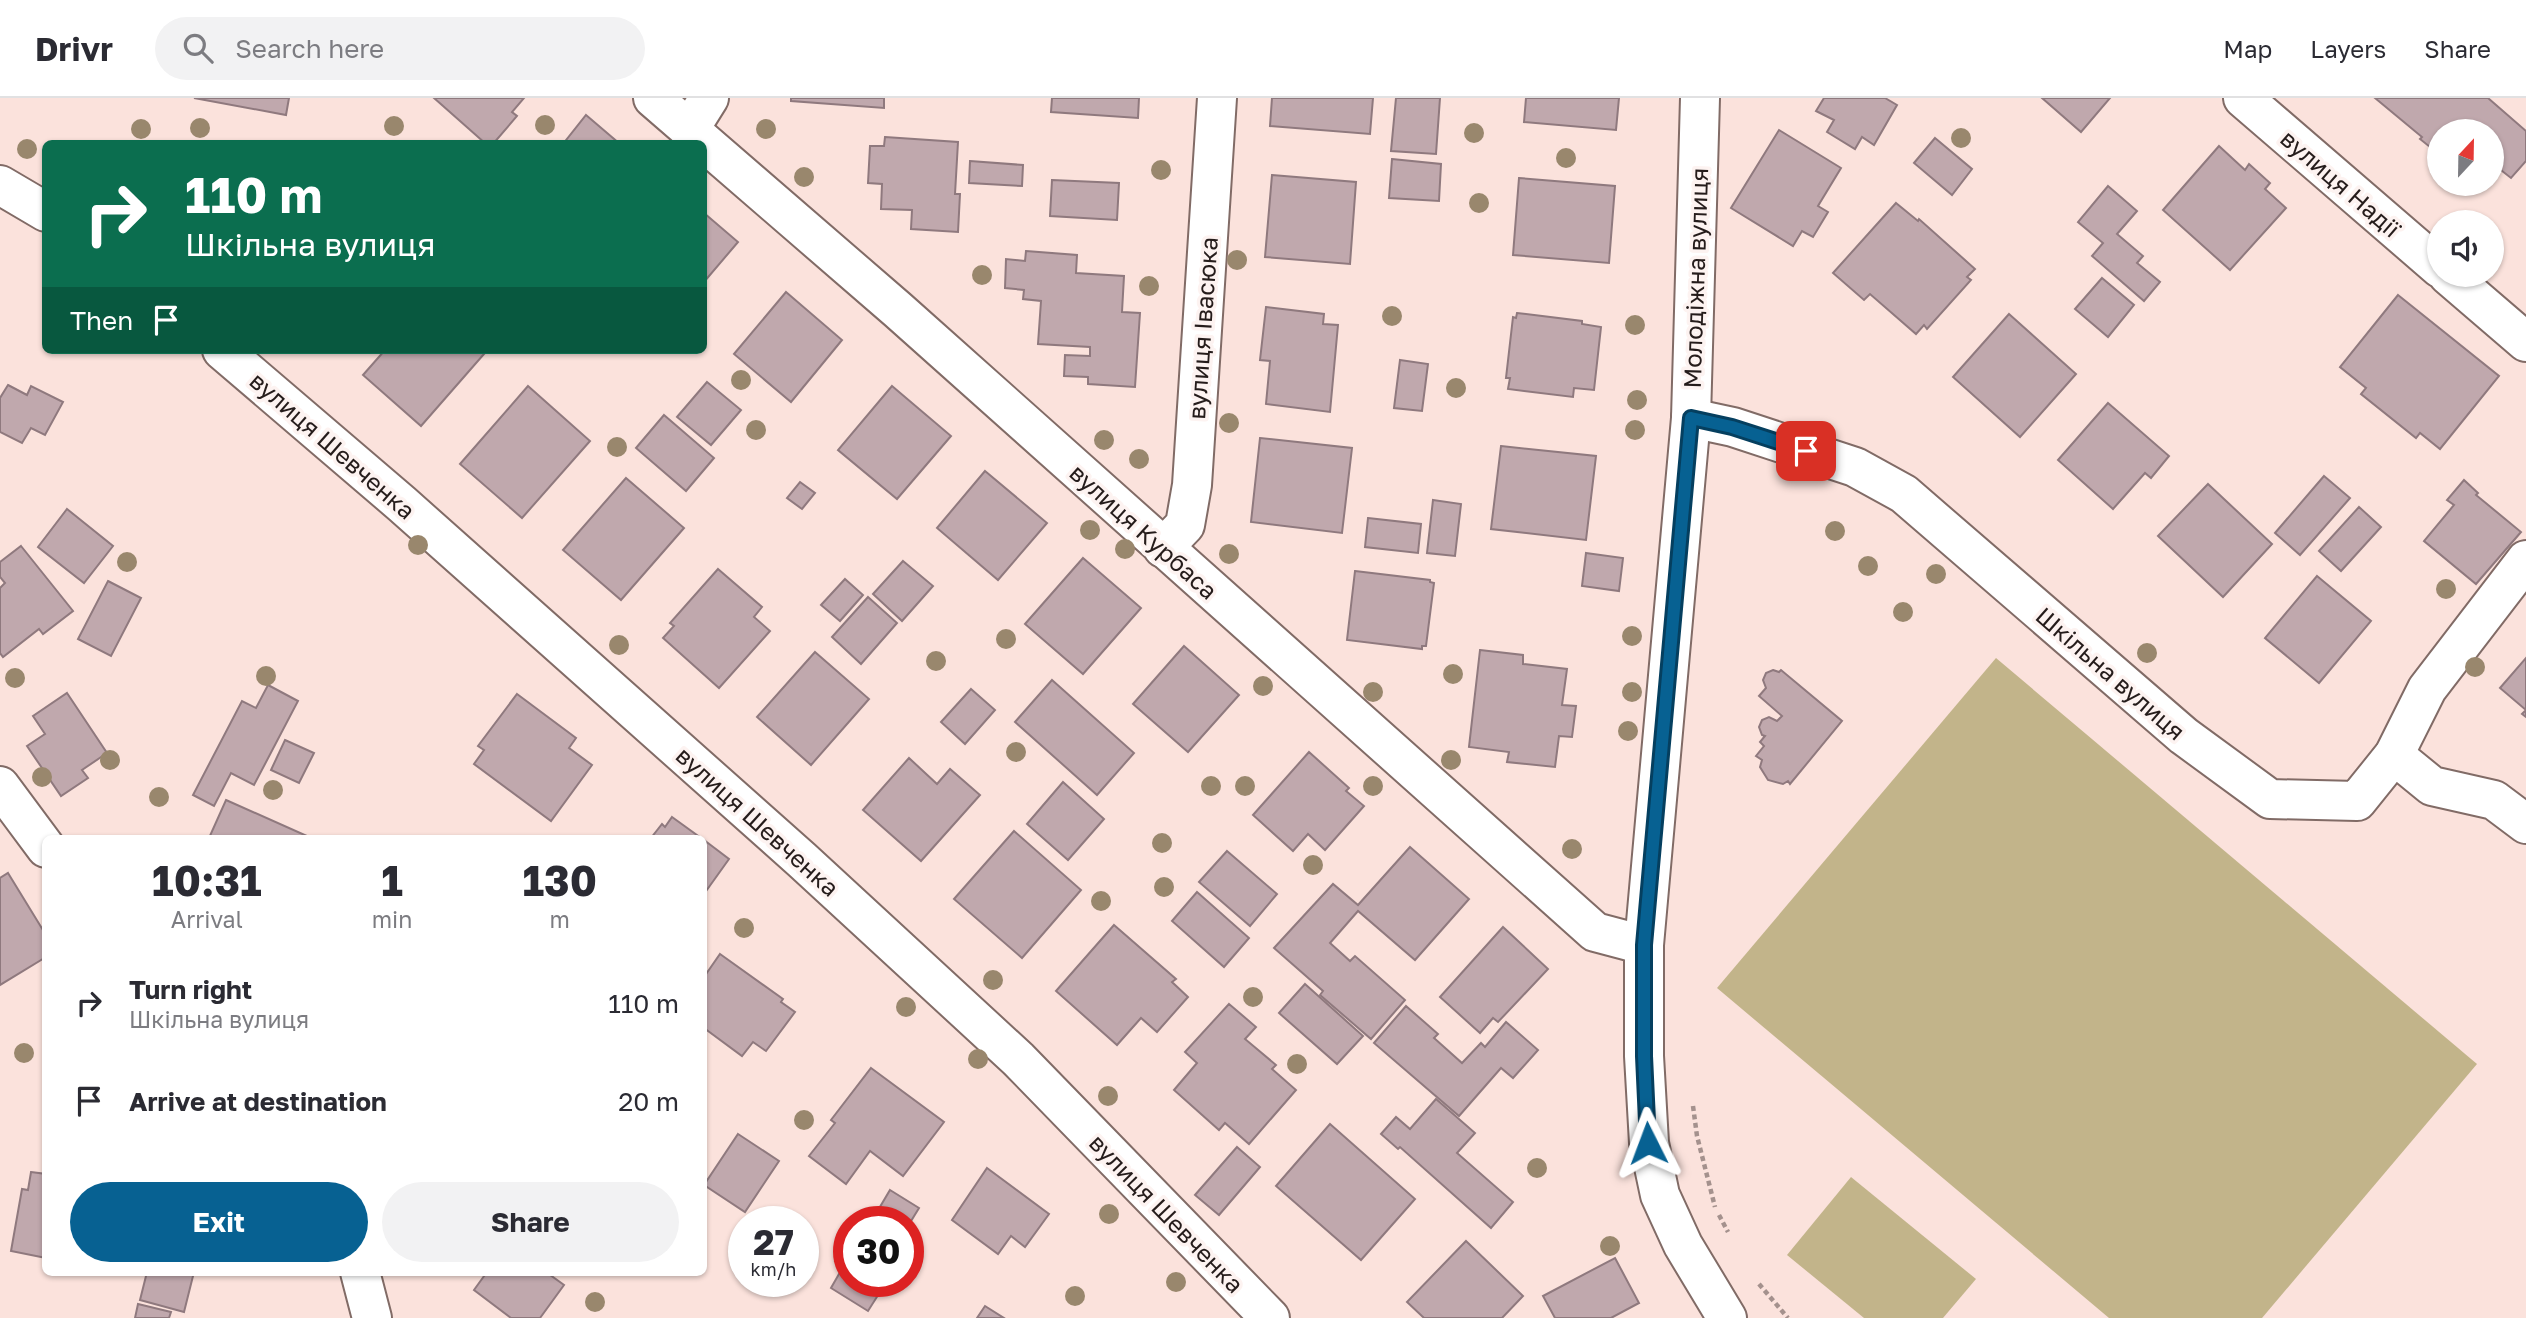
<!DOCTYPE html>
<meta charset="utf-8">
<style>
:root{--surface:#fff;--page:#f2f2f3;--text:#2b2b33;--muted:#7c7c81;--line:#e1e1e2;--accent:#076192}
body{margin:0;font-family:"Golos Text",sans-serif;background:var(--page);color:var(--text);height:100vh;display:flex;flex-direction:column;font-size:26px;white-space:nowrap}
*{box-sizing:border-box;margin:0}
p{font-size:23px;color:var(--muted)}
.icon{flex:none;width:38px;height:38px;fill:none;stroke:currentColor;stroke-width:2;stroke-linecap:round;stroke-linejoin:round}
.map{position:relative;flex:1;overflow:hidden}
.details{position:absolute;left:42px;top:737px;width:665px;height:441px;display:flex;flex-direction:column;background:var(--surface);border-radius:10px;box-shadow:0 2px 5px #0004}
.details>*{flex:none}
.guide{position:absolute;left:42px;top:42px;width:665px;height:214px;border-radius:10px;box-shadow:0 2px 5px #0004;background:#0b6e4f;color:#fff;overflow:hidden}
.needle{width:46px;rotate:22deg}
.controls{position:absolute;left:2427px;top:21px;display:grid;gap:14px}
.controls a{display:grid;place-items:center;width:77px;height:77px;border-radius:50%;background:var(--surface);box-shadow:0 2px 5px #0004;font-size:35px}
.speed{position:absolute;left:728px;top:1108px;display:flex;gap:14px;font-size:35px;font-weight:700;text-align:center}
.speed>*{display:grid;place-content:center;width:91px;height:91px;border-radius:50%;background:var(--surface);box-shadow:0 2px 5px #0004;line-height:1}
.speed small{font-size:18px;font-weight:400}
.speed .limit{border:10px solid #d22;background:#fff;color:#111}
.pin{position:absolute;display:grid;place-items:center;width:60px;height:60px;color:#fff;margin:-30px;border-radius:14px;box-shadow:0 4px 10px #0006}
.me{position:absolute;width:77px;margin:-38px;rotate:357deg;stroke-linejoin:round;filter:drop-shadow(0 0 5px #0008)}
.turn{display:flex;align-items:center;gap:24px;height:147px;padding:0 28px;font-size:32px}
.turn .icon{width:91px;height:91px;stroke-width:2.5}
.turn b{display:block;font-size:49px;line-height:60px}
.then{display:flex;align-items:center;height:66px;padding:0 28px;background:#0003;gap:14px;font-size:26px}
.eta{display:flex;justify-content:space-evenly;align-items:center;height:119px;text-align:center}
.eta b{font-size:42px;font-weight:700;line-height:49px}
.button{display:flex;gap:14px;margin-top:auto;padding:14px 28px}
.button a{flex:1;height:80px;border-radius:42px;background:var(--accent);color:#fff;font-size:28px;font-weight:700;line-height:80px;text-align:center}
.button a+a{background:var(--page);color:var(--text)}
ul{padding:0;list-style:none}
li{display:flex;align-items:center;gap:21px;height:98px;padding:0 28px}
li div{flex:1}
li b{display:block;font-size:26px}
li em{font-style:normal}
header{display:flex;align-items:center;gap:42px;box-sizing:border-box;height:98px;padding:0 35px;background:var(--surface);border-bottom:2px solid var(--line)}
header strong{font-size:33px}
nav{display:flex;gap:38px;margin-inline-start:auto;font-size:24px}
.search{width:490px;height:63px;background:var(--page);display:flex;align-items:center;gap:18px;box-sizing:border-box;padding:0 24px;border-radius:38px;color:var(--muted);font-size:26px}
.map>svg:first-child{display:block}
.green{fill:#c2b48a}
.building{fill:#c0a8ad;stroke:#8f797e;stroke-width:2}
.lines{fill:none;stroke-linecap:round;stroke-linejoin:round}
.minor-casing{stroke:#816b66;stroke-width:42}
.path{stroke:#a4918d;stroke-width:4.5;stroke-dasharray:5 3.5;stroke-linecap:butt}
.minor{stroke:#fff;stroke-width:38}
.tree{fill:#99876d}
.route-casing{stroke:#053f5f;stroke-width:18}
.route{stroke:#076192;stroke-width:12}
.labels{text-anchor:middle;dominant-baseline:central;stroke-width:7;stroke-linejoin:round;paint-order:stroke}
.street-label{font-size:24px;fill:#251c1b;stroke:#fdf3f1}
</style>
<header>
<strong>Drivr</strong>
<div class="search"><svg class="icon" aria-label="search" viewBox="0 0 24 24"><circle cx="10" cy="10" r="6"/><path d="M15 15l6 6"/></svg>Search here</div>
<nav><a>Map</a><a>Layers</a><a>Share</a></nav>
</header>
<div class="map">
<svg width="2526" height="1220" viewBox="0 0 2526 1220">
<rect width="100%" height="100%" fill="#fbe2dc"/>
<!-- green -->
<g class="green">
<path d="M1996,560L2477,966L2262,1220H2109L1717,890Z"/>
<path d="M1851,1079L1976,1181L1943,1220H1864L1787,1157Z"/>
</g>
<!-- building -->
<g class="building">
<path d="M194,0H289L286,17Z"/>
<path d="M434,0H524L512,14L517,18L493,46H486Z"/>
<path d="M791,0H884V10L791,3Z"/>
<path d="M1052,0H1139L1138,20L1051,14Z"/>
<path d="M1272,0H1373L1370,36L1270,28Z"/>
<path d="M1396,0H1440L1436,56L1391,53Z"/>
<path d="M1526,0H1619L1616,32L1524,24Z"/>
<path d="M1824,0H1885L1897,7L1874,47L1862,39L1855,51L1827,34L1834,22L1816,13Z"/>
<path d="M2042,0H2110L2081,34Z"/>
<path d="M2375,0H2488L2526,33V63L2511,80L2492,65V33H2440V57L2420,41L2422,39Z"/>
<path d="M586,17L620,46H563Z"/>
<path d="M1779,32L1841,70L1818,108L1828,114L1813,139L1802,133L1793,148L1731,110Z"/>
<path d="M885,39L958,44L955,96H960L958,134L911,131L912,112L881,111L882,86L868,85L870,48H884Z"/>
<path d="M1935,40L1972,71L1952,97L1914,65Z"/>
<path d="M2219,48L2245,72L2249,66L2270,85L2265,91L2286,110L2230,172L2163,112Z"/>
<path d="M1392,61L1441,66L1439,103L1389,100Z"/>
<path d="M970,63L1023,67L1022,88L969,85Z"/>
<path d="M1272,77L1356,84L1350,166L1265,159Z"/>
<path d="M1519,80L1615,88L1609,165L1513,157Z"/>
<path d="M1052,82L1119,85L1117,122L1050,118Z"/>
<path d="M2108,88L2137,113L2117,136L2143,158L2137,165L2160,184L2144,203L2092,158L2103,145L2078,124Z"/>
<path d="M1896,105L1918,123L1919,121L1975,171L1967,179L1971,182L1927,231L1924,227L1916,236L1870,196L1864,202L1833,175Z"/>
<path d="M704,115L738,144L704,184Z"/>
<path d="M1026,153L1077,157L1076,175L1124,178L1122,214L1140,215L1135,289L1088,286V279L1064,278L1065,257L1090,258V249L1038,246L1041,203L1023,201L1024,192L1005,190L1006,161L1025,163Z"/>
<path d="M2102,180L2134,207L2108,239L2075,211Z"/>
<path d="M786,194L842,242L791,304L734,256Z"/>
<path d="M2398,197L2499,278L2440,351L2420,335L2416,340L2361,296L2366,290L2340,269Z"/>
<path d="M1266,209L1324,216L1323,226L1338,227L1330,314L1266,306L1270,263L1260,262Z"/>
<path d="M1517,215L1582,223V226L1601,229L1594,292L1574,290L1573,299L1508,291L1510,280H1506L1513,219L1516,220Z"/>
<path d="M2009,216L2076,276L2020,339L1953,279Z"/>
<path d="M385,252H480L484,256L421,328L363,277Z"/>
<path d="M1400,262L1428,266L1422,313L1394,310Z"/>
<path d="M707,284L741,312L711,347L677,319Z"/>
<path d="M8,287L27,297L31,288L63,304L45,337L31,330L22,345L0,334V300Z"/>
<path d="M528,288L590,343L522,420L460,366Z"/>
<path d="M892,288L951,338L897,401L838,352Z"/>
<path d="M2108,305L2169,358L2151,380L2145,375L2113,411L2058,362Z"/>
<path d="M664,317L714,360L686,393L636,350Z"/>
<path d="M1260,340L1352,350L1342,435L1251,424Z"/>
<path d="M1501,348L1596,358L1586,442L1491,431Z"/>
<path d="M985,373L1047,425L998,482L937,430Z"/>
<path d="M2324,378L2350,400L2300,457L2275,435Z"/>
<path d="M626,380L684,430L621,502L563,452Z"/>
<path d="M2464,382L2478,395L2476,397L2521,434L2476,486L2424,443L2454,407L2447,402Z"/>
<path d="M800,384L815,395L802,411L787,400Z"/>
<path d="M2208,386L2272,446L2223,499L2158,438Z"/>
<path d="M1433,402L1461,406L1455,458L1427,455Z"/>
<path d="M2359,409L2381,429L2341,473L2319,453Z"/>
<path d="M67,411L113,448L84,485L38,449Z"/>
<path d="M1368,420L1421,426L1418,455L1365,449Z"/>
<path d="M21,448L73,513L43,536L39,531L3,559L0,555V490L5,485L0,479V464Z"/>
<path d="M1586,455L1623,460L1619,493L1582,488Z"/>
<path d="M1083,460L1141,510L1083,576L1025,526Z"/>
<path d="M903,463L933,488L902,523L873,496Z"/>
<path d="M718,471L762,509L754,519L770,533L719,590L663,540L674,528L670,525Z"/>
<path d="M1355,473L1430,482V484L1434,485L1426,548H1422V551L1347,542Z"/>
<path d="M2317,478L2371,523L2319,585L2265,540Z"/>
<path d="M845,481L863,497L840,523L821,507Z"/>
<path d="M108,483L141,500L111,558L78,541Z"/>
<path d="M868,499L897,525L861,566L832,539Z"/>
<path d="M1184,548L1239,597L1188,654L1133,606Z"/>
<path d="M1480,552L1523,557V566L1567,571L1562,607L1576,608L1572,639L1559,638L1555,669L1507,664L1509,654L1469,649Z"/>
<path d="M815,554L869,601L811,667L757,619Z"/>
<path d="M2526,560V619L2522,616L2526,612L2500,590Z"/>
<path d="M1773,572L1779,574L1781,572L1842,623L1790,686L1788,683L1783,686L1768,682L1760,669L1762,662L1756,658L1764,648L1760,644L1765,638L1762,637L1759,629L1762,622L1769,619L1777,623L1782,618L1759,598L1766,590L1763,582L1766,575Z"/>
<path d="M1052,582L1134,655L1097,697L1015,624Z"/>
<path d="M268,587L298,603L254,687L231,675L214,708L193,697L242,603L256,610Z"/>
<path d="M971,591L995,612L965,646L941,624Z"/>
<path d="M67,595L107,655L82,672L88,680L61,698L27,648L45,636L33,618Z"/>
<path d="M517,596L576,640L569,650L592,667L551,723L474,666L484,652L478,648Z"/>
<path d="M285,642L314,655L299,685L271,672Z"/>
<path d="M1309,654L1349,690L1346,693L1364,708L1325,752L1308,736L1293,753L1253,717Z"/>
<path d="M909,660L937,686L950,671L980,697L921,763L863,712Z"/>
<path d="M1063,684L1104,721L1068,762L1027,726Z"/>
<path d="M226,702L307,738L306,740H209Z"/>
<path d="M672,719L701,740H651L662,726L665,729Z"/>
<path d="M1014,733L1081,792L1022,860L954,801Z"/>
<path d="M704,742L729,761L704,796Z"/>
<path d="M1410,749L1469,801L1415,862L1358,813L1330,845L1350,863L1355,858L1405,902L1371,941L1320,897L1323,893L1274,850L1333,786L1358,807Z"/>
<path d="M1227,753L1277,796L1250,828L1199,784Z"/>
<path d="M8,775L46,837V859L0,887V780Z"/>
<path d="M1197,794L1249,840L1224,869L1172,823Z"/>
<path d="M1114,827L1176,881L1172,884L1188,899L1157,934L1141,920L1117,947L1056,893Z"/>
<path d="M1503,829L1548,871L1498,924L1493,920L1480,935L1440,899Z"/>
<path d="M720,856L783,901L781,904L795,914L766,953L753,944L742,958L704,930V879Z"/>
<path d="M1305,886L1363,938L1337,966L1279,915Z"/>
<path d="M1229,906L1256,929L1245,941L1276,967L1272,971L1296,992L1249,1046L1225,1025L1219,1032L1174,992L1197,965L1185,954Z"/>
<path d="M1406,908L1438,936L1434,940L1462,965L1481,945L1485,949L1506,924L1538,952L1513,980L1501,970L1459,1018L1374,945Z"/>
<path d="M871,970L944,1024L903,1078L870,1053L846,1086L809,1058L835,1025L831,1022Z"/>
<path d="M1436,1001L1475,1035L1457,1055L1513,1104L1491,1130L1400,1049L1398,1051L1381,1036L1396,1019L1410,1031Z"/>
<path d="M1330,1026L1415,1101L1361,1162L1276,1088Z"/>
<path d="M738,1036L779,1063L745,1114L704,1087Z"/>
<path d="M1237,1049L1260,1069L1219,1117L1195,1097Z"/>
<path d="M987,1070L1049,1116L1025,1149L1011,1138L998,1156L952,1122Z"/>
<path d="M31,1074L46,1076V1160L11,1153L22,1091L28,1092Z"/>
<path d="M890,1092L919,1110L908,1128V1124H871Z"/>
<path d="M849,1140V1183H887L868,1213L831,1190L843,1169L835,1163Z"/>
<path d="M1466,1143L1523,1198L1502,1220H1424L1407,1204Z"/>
<path d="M1615,1160L1639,1205L1611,1220H1555L1543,1198Z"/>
<path d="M147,1174H194L184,1214L140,1202Z"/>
<path d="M487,1174H546L564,1187L540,1220H511L474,1192Z"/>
<path d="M138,1206L171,1214L169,1220H135Z"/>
<path d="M985,1208L1004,1220H977Z"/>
</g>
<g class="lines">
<defs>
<g id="minor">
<path d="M653,0L898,212L1595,834L1644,847"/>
<path d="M1700,0L1691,320L1644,847V958L1649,1045L1660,1097L1683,1147L1727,1220"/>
<path d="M2243,0L2440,170"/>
<path d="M689,32L709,0"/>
<path d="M0,87L46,114"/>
<path d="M2448,177L2526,244"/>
<path d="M222,252L402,406L802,762L1018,961L1270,1220"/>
<path d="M1691,320L1733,329L1855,369L1904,396L2184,638L2270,701L2357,703L2394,657L2427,591L2526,462"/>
<path d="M1163,450L1185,427L1192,387L1217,0"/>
<path d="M2394,657L2432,688L2494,702L2526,726"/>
<path d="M0,688L46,750"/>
<path d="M360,1174L372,1220"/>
</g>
</defs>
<!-- minor casing -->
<use href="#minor" class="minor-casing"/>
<!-- path -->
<g class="path">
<path d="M1693,1008L1697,1038L1715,1109"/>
<path d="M1719,1117L1728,1134"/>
<path d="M1759,1186L1788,1220"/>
</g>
<!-- minor -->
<use href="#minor" class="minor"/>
</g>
<!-- trees -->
<g class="tree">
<circle cx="545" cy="27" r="10"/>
<circle cx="394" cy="28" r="10"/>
<circle cx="200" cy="30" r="10"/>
<circle cx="141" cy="31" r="10"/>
<circle cx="766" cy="31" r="10"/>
<circle cx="1474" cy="35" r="10"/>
<circle cx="1961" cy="40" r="10"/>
<circle cx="27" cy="51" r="10"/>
<circle cx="1566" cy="60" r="10"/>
<circle cx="1161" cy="72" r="10"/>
<circle cx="804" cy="79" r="10"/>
<circle cx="1479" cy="105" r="10"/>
<circle cx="1237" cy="162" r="10"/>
<circle cx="982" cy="177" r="10"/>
<circle cx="1149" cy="188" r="10"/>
<circle cx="1392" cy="218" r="10"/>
<circle cx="1635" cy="227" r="10"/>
<circle cx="741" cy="282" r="10"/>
<circle cx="1456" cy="290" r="10"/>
<circle cx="1637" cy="302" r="10"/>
<circle cx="1229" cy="325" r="10"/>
<circle cx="756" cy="332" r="10"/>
<circle cx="1635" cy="332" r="10"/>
<circle cx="1104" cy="342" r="10"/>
<circle cx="617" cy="349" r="10"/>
<circle cx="1139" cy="361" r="10"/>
<circle cx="1090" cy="432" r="10"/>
<circle cx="1835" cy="433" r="10"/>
<circle cx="418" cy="447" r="10"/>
<circle cx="1125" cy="451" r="10"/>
<circle cx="1229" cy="456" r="10"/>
<circle cx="127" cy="464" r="10"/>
<circle cx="1868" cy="468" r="10"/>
<circle cx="1936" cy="476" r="10"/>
<circle cx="2446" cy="491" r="10"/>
<circle cx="1903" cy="514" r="10"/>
<circle cx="1632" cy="538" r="10"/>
<circle cx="1006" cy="541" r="10"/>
<circle cx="619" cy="547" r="10"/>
<circle cx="2147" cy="555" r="10"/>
<circle cx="936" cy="563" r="10"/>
<circle cx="2475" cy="569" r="10"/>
<circle cx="1453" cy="576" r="10"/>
<circle cx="266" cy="578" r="10"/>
<circle cx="15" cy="580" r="10"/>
<circle cx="1263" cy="588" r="10"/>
<circle cx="1373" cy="594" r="10"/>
<circle cx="1632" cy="594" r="10"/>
<circle cx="1628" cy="633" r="10"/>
<circle cx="1016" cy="654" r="10"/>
<circle cx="110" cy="662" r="10"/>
<circle cx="1451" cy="662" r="10"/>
<circle cx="42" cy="679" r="10"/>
<circle cx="1211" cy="688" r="10"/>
<circle cx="1245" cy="688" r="10"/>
<circle cx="1373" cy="688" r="10"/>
<circle cx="273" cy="692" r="10"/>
<circle cx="159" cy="699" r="10"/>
<circle cx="1162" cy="745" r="10"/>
<circle cx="1572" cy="751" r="10"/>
<circle cx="1313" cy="767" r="10"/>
<circle cx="1164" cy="789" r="10"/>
<circle cx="1101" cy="803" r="10"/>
<circle cx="744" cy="830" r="10"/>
<circle cx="993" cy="882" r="10"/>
<circle cx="1253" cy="899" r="10"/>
<circle cx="906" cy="909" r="10"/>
<circle cx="24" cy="955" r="10"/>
<circle cx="978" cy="961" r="10"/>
<circle cx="1297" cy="966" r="10"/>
<circle cx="1108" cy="998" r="10"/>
<circle cx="804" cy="1022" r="10"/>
<circle cx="1537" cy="1070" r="10"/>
<circle cx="1109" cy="1116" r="10"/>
<circle cx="1610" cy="1148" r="10"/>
<circle cx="1176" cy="1184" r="10"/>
<circle cx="1075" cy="1198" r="10"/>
<circle cx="595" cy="1204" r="10"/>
</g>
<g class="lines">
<defs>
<path id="route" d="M1648,1045L1644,958V847L1691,320L1732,329L1806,353"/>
</defs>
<!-- route casing -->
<use href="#route" class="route-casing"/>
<!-- route -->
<use href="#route" class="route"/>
</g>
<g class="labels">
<!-- street labels -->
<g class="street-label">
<text transform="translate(2341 85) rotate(41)">вулиця Надії</text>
<text transform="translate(1695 180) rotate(-88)">Молодіжна вулиця</text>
<text transform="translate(1202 230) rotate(-86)">вулиця Івасюка</text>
<text transform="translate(333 347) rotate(41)">вулиця Шевченка</text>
<text transform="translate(1144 433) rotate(42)">вулиця Курбаса</text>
<text transform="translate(2111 575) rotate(41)">Шкільна вулиця</text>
<text transform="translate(758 723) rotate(42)">вулиця Шевченка</text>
<text transform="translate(1167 1115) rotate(46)">вулиця Шевченка</text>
</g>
</g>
</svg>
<div class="controls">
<a><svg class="needle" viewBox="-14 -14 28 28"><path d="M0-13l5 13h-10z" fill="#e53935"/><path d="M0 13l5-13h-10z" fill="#7c7c81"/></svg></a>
<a><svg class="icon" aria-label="sound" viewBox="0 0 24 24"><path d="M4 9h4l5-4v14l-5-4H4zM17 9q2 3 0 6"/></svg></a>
</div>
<div class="speed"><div>27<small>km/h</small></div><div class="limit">30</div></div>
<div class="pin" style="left:1806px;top:353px;background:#d93025"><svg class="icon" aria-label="arrive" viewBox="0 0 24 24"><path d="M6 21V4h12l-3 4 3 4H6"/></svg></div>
<svg class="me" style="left:1648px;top:1045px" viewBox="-20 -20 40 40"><path d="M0-17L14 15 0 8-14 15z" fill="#076192" stroke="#fff" stroke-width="4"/></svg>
<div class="guide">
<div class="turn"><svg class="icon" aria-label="right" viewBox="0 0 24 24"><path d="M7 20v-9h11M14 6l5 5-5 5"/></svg><div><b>110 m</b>Шкільна вулиця</div></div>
<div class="then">Then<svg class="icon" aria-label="arrive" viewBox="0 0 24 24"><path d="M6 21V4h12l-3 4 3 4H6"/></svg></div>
</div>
<section class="details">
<div class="eta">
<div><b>10:31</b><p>Arrival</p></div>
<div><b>1</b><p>min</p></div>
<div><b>130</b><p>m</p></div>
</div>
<ul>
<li><svg class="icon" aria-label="right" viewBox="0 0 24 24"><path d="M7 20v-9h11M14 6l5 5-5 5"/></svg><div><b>Turn right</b><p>Шкільна вулиця</p></div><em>110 m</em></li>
<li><svg class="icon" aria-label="arrive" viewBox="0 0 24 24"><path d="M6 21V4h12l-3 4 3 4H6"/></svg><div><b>Arrive at destination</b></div><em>20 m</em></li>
</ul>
<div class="button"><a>Exit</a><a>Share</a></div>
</section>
</div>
